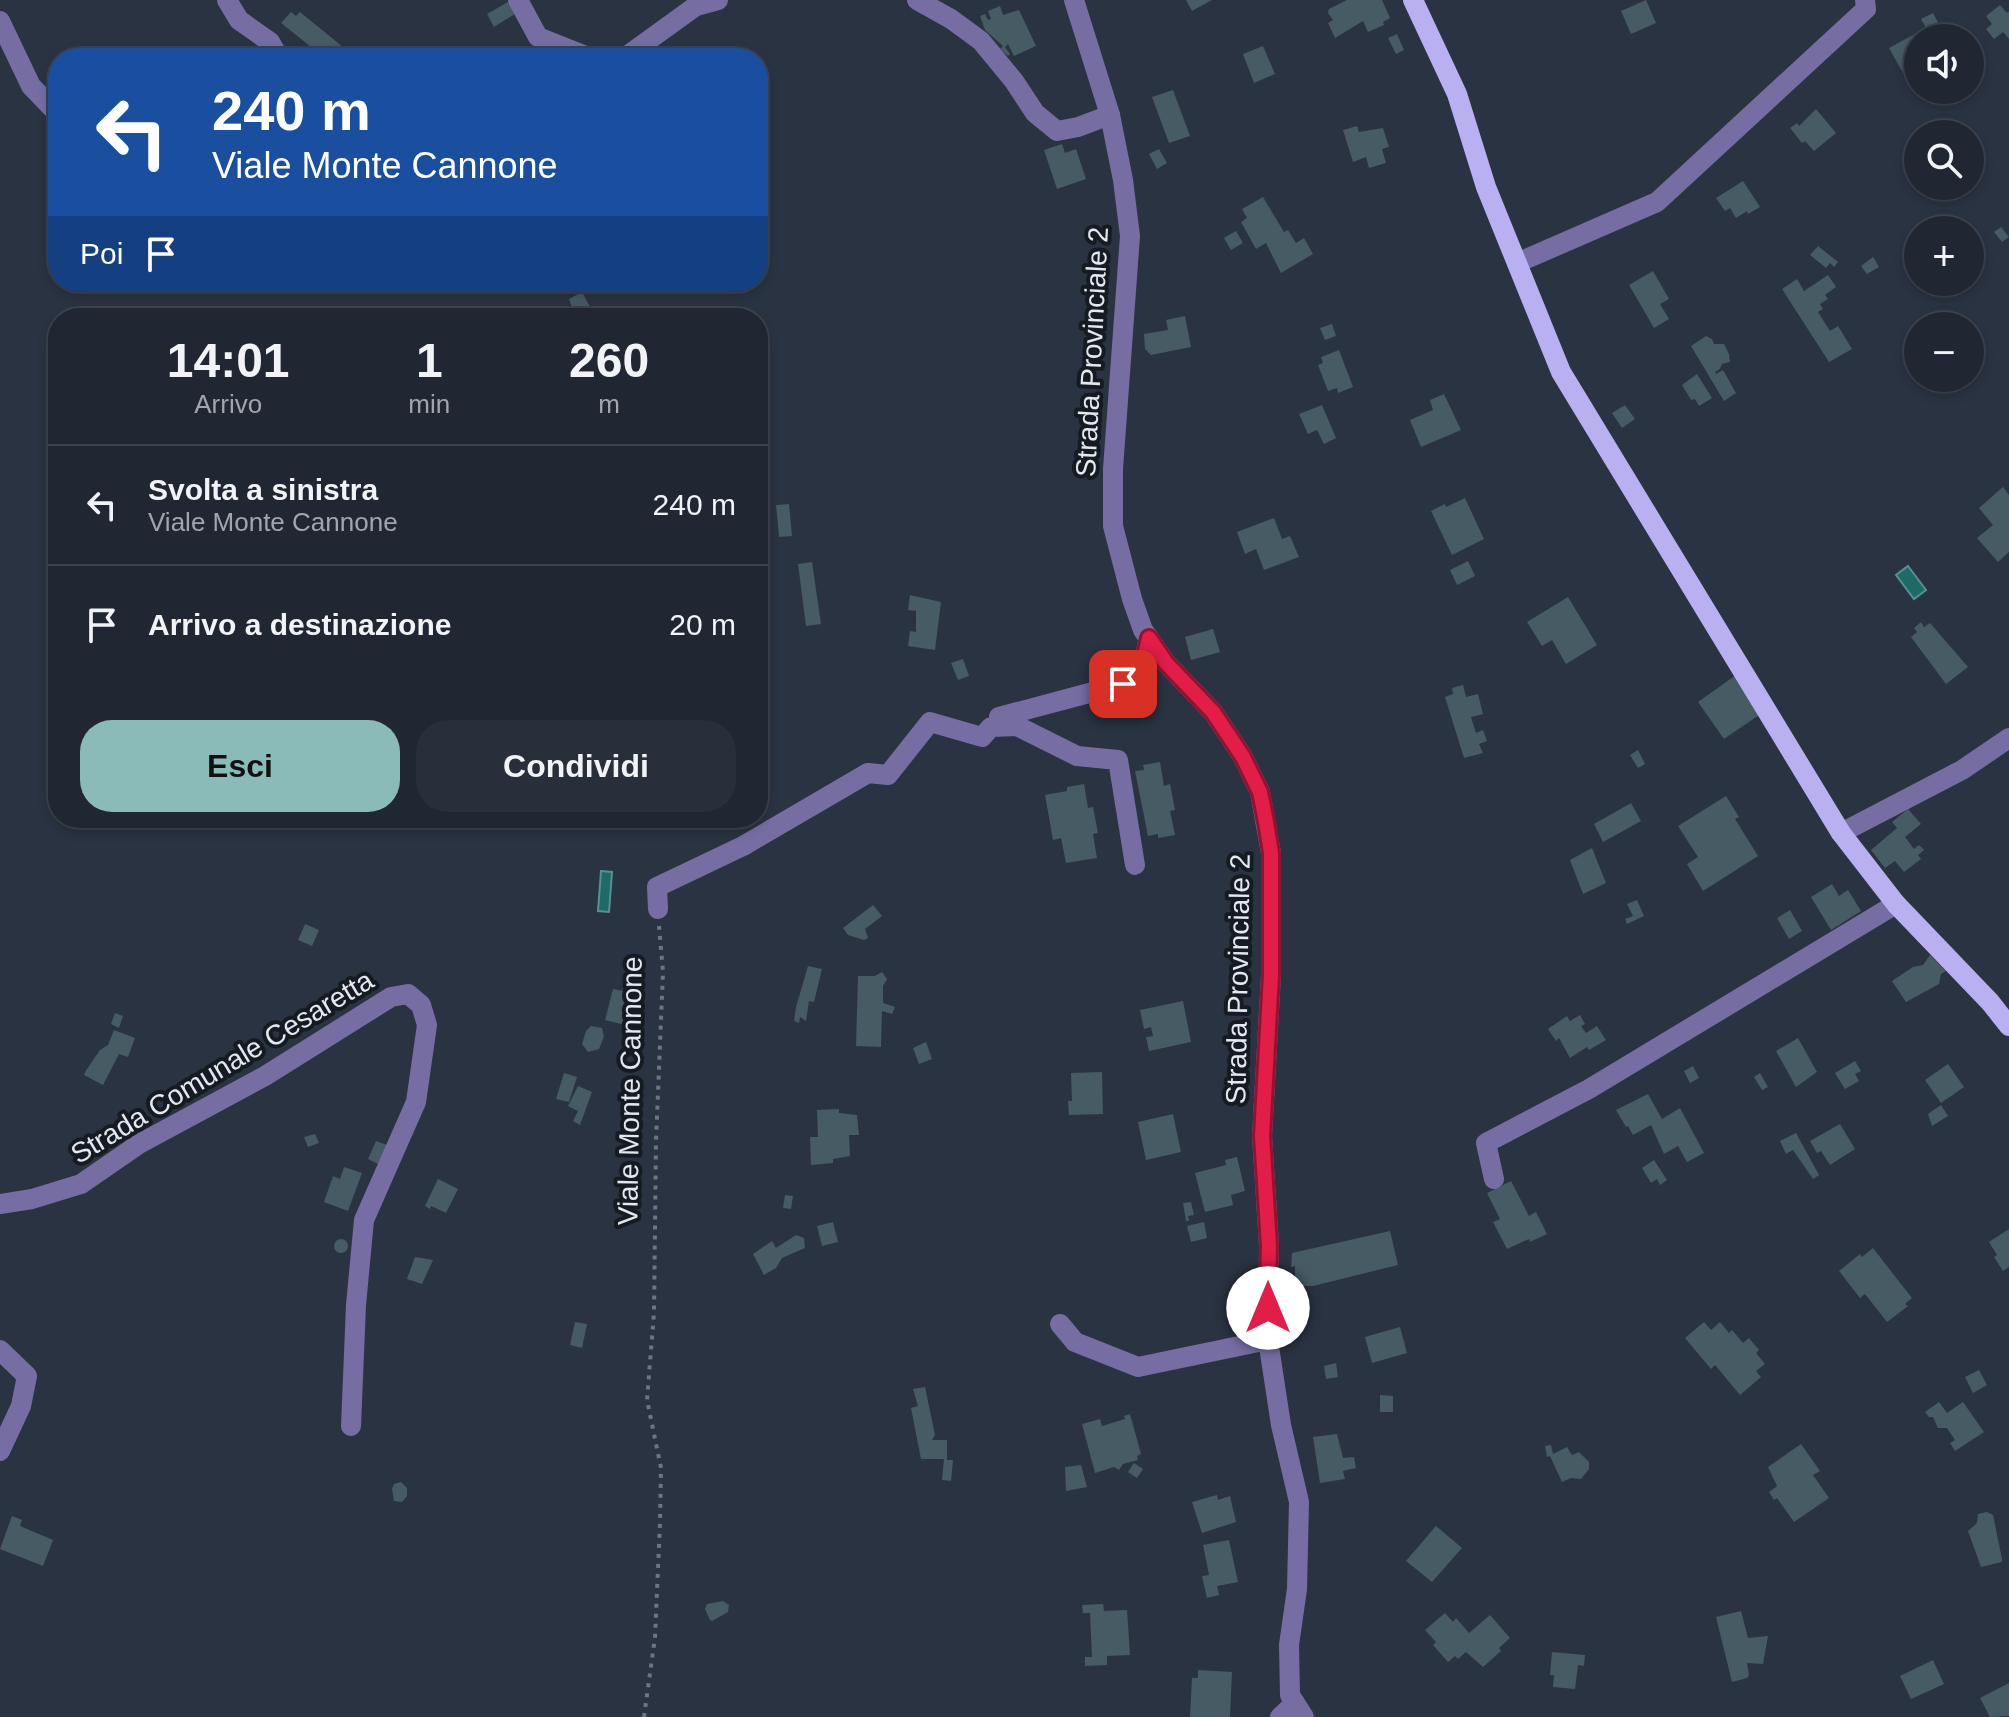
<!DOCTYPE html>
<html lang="it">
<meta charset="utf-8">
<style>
:root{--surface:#202632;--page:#282e3a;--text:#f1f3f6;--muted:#a2a5ac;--line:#3d434d;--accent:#8bbbb9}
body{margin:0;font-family:Helvetica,sans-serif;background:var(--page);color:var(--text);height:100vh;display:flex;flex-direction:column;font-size:30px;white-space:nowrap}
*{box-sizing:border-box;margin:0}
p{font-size:26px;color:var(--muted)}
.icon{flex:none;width:44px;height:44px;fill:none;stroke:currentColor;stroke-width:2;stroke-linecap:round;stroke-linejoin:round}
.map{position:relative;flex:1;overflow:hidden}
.drawer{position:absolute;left:48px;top:308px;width:720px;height:520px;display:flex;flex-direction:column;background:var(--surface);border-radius:32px;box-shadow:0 4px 12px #0003,0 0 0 2px var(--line)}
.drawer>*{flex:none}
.hud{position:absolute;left:48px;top:48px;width:720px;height:244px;border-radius:32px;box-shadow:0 4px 12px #0003,0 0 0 2px var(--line);background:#1a4fa0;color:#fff;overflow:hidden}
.tools{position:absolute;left:1904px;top:24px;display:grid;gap:16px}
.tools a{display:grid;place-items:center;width:80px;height:80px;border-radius:50%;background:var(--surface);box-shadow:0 4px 12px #0003,0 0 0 2px var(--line);font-size:40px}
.pin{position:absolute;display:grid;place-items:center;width:68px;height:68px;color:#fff;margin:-34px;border-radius:16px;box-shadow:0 4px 12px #0006}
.me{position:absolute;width:88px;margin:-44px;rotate:0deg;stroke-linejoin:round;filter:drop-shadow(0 0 6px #0008)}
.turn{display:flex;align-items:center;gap:28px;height:168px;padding:0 32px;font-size:36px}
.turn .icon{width:104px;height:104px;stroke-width:2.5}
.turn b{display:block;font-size:56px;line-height:68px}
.then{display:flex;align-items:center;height:76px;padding:0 32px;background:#0003;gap:16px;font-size:30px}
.eta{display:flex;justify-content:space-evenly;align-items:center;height:136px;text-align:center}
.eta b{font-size:48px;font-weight:700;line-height:56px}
.action{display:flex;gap:16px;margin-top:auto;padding:16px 32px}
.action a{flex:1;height:92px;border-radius:32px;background:var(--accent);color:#111;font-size:32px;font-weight:700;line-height:92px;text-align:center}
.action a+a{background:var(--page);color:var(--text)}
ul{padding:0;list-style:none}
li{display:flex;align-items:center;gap:24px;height:120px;padding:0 32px;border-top:2px solid var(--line)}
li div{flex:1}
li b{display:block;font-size:30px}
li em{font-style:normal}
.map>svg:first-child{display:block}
.water{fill:#1d6a69;stroke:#589092;stroke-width:2}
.building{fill:#465b64}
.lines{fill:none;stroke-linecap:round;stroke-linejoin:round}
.path{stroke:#6d7582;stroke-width:4;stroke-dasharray:4 6;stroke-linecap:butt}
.minor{stroke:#766ea3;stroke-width:20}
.major{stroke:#b8b0f1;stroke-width:20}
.route-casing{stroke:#92132f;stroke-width:20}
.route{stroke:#e11d48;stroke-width:14}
.labels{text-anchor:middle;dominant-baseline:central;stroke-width:8;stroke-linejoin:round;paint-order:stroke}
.street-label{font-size:28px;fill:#e3e9f3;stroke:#161b21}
</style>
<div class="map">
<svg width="2009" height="1717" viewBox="0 0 2009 1717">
<rect width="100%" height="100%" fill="#2a3342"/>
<!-- water -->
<g class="water">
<path d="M1908,566L1926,590L1914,599L1896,575Z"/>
<path d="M601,871L612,872L609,912L598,911Z"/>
</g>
<!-- building -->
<g class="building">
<path d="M1186,0H1212L1192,11Z"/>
<path d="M1347,0H1382L1390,18L1383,22L1384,25L1368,32L1363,21L1335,38L1328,23L1333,20L1328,13L1329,9Z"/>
<path d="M1646,0L1656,23L1631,34L1621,11Z"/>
<path d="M508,2L515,14L494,27L487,14Z"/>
<path d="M2000,5L2007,13L2009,11V39L2003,32L1994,39L1986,29L1992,24L1986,16Z"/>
<path d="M1000,6L1003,15L1019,10L1036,46L1014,56L1008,44L1005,47L1010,54L1008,56L1000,49L1003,46L985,30L980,16L985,14L988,20L991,19L988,11Z"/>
<path d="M291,12L296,16L300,12L354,56L325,58L281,23Z"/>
<path d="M1933,13L1943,32L1938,38H1918V76L1912,68L1903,73L1889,48L1926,28L1921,19Z"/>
<path d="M1397,34L1404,50L1396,54L1388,38Z"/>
<path d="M1263,46L1275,74L1254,83L1243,54Z"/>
<path d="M1173,90L1190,136L1169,143L1152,97Z"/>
<path d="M1816,109L1836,133L1814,151L1805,141L1802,143L1790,128L1797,123L1799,126Z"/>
<path d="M1357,126L1359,132L1383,128L1389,147L1382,149L1386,163L1369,168L1366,157L1353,162L1343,130Z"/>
<path d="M1062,144L1065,153L1076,149L1086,179L1057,189L1044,150Z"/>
<path d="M1159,149L1167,163L1157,169L1149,154Z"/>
<path d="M1743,181L1760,207L1748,214L1747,211L1736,218L1730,208L1725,211L1716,198Z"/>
<path d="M1263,197L1284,232L1288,230L1296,243L1304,238L1313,254L1281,273L1266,243L1256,249L1241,222L1247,218L1242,209Z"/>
<path d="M2001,227L2009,237L2002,242L1994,232Z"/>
<path d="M1236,231L1243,243L1231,250L1224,238Z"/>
<path d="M1818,246L1838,262L1834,267L1830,263L1826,268L1810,255Z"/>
<path d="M1873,257L1879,267L1867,274L1861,266Z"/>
<path d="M1653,271L1669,299L1660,304L1669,319L1654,328L1629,285Z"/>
<path d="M1828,275L1836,287L1825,295L1828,299L1820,304L1823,309L1818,312L1830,331L1838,326L1852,349L1829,362L1782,289L1797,279L1804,291Z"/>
<path d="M582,292L596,318H576L569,299Z"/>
<path d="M1185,316L1191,347L1151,355L1145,349L1144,334L1168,330L1166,320Z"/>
<path d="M1332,324L1336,336L1325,340L1320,328Z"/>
<path d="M1706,336L1712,339L1714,344H1724L1729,354L1730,362L1722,364L1720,369L1715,372L1716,374L1723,370L1736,393L1724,401L1691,346Z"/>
<path d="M1339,350L1353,387L1338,393L1337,388L1328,391L1318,365L1323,363L1321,357Z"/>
<path d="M1697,374L1712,398L1699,406L1695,399L1691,400L1682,385Z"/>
<path d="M1444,394L1461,430L1421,447L1410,420L1433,410L1430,400Z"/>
<path d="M1322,405L1336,438L1324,444L1317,430L1308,434L1299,414Z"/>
<path d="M1625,405L1635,419L1622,428L1612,413Z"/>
<path d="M2003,487L2009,495V552L1998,562L1977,538L1993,525L1979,508Z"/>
<path d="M1465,498L1484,539L1452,555L1431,511L1445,504L1446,507Z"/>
<path d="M789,504L792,536L779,537L776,505Z"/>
<path d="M1274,518L1282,539L1290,536L1299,557L1264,570L1256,549L1245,554L1237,532Z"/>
<path d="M1468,561L1475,576L1457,585L1450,570Z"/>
<path d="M812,562L821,624L806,626L798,564Z"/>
<path d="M910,595L941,602L935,650L908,646L910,631L916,632V611L908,610Z"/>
<path d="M1568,597L1597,645L1566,664L1552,640L1542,646L1527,622Z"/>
<path d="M1921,622L1924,627L1930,623L1968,667L1946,684L1911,637L1917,632L1914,628Z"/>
<path d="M1213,629L1220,652L1191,660L1185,637Z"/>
<path d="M963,659L969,676L958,680L951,663Z"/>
<path d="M1736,675L1759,715L1724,739L1698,702Z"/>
<path d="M1463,685L1466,697L1478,694L1483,714L1471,717L1476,733L1483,730L1487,741L1479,744L1483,753L1464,758L1445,697L1453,694L1452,688Z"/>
<path d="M1638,750L1645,764L1638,768L1630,755Z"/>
<path d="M1160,762L1164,786L1170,784L1175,810L1170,811L1175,835L1158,838V834L1148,836L1135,771L1144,770L1143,765Z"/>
<path d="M1084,784L1088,808L1093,807L1098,833L1093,834L1097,858L1066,863L1061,838L1053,840L1045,795L1067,791V787Z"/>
<path d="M1726,796L1739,817L1735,819L1758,856L1703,891L1687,864L1698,857L1678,826Z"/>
<path d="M1631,803L1641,821L1603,842L1594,824Z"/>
<path d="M1908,809L1921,824L1905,837L1914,849L1919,845L1924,850L1918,855L1921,859L1904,872L1895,861L1885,868L1871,850L1897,828L1892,822Z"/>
<path d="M1592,848L1606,883L1583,894L1570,860Z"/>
<path d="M1832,884L1839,896L1848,890L1861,911L1831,930L1811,897Z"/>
<path d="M1637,900L1644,916L1627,924L1625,919L1633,916L1627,904Z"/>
<path d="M873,905L882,916L865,929L868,938L864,940L848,935L843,928Z"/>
<path d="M1790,910L1802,931L1789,939L1777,918Z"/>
<path d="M305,924L319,930L312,946L298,940Z"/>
<path d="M1930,955L1946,971L1941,974L1939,984L1906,1002L1892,981L1913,967L1923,965Z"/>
<path d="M808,966L822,969L814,1002L809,1001L806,1021L800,1017L799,1023L794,1021L796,1007Z"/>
<path d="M882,972L887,979L883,986V1003L895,1007L892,1014L882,1011L881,1047L856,1046L858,976H875Z"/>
<path d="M613,989L634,993L625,1025L605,1020Z"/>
<path d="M1183,1001L1191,1042L1149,1051L1146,1037L1153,1036L1151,1027L1144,1029L1140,1010Z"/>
<path d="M115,1013L123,1016L119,1028L111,1024Z"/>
<path d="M1580,1015L1585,1024L1581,1026L1586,1033L1597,1026L1606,1040L1589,1050L1587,1047L1570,1058L1559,1038L1556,1041L1548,1029L1567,1016L1570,1021Z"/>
<path d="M591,1026L602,1028L604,1037L599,1049L588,1052L582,1044L586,1031Z"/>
<path d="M114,1030L135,1038L128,1057L119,1054L103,1085L84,1075L85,1072L100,1050L108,1045Z"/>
<path d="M1798,1038L1817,1072L1796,1087L1776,1051Z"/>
<path d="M926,1042L932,1059L919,1064L913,1048Z"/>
<path d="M1855,1061L1861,1071L1855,1074L1859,1081L1845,1089L1835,1073Z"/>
<path d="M1948,1064L1964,1087L1941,1103L1925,1080Z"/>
<path d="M1693,1066L1699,1078L1690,1083L1684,1071Z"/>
<path d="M1102,1072L1103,1114L1069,1115L1068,1101H1072L1071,1073Z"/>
<path d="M564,1073L577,1077L569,1102L556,1099Z"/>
<path d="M1760,1073L1768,1087L1762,1090L1754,1077Z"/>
<path d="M578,1086L592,1092L580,1125L573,1121L578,1111L568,1106Z"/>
<path d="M1648,1094L1662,1119L1680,1108L1704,1153L1687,1162L1678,1146L1664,1154L1651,1125L1633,1135L1628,1126L1626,1127L1616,1110Z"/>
<path d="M1941,1105L1948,1116L1932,1126L1928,1114Z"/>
<path d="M839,1109V1113L857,1115L859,1135H849L850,1156L833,1159V1163L811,1165L810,1137H818L817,1110Z"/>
<path d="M1173,1114L1181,1152L1146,1160L1138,1122Z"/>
<path d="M1840,1124L1855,1149L1830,1165L1821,1151L1817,1153L1810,1141Z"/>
<path d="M1796,1133L1819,1175L1813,1179L1793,1150L1786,1154L1780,1141Z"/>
<path d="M315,1134L319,1143L308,1147L304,1137Z"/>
<path d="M376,1141L387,1145L378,1164L368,1159Z"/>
<path d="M1237,1157L1245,1191L1231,1195L1233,1205L1205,1212L1195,1173L1226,1165L1225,1160Z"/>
<path d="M1654,1160L1667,1180L1660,1185L1657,1179L1651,1183L1642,1168Z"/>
<path d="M344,1167L362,1173L348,1211L324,1202L333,1176L340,1179Z"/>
<path d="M438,1179L458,1189L446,1213L431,1206L430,1209L425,1206Z"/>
<path d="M1511,1181L1529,1216L1536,1212L1547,1234L1530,1242L1529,1239L1507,1249L1493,1222L1500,1219L1487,1193Z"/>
<path d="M785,1195L793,1196L791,1209L783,1208Z"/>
<path d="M1191,1202L1194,1215L1188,1216L1189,1221H1186L1183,1203Z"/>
<path d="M833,1222L838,1242L822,1246L817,1226Z"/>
<path d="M1204,1222L1207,1238L1191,1242L1187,1226Z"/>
<path d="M2009,1229V1267L2003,1271L1994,1257L1997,1255L1989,1242Z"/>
<path d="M1390,1231L1398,1265L1313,1286H1295V1266L1291,1267L1292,1253Z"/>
<path d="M796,1235L804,1238L805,1248L782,1258L776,1268L764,1275L753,1254L772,1241L776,1248Z"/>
<circle cx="341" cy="1246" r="7"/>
<path d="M1873,1248L1912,1298L1905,1304L1908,1306L1887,1322L1865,1294L1860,1298L1839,1271L1860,1254L1862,1257Z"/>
<path d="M415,1257L433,1260L422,1284L407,1279Z"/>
<path d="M575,1322L587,1324L582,1348L570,1345Z"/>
<path d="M1704,1322L1711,1330L1720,1322L1729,1333L1732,1330L1743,1343L1749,1338L1759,1350L1756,1353L1765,1364L1756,1371L1761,1377L1740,1395L1715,1365L1711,1369L1685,1338Z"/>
<path d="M1400,1327L1407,1353L1372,1363L1365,1337Z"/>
<path d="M1336,1363L1338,1377L1326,1379L1324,1366Z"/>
<path d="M1979,1370L1987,1385L1973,1393L1965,1377Z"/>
<path d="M925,1387L935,1435L932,1440H947V1460H953L951,1481L942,1480L944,1459H921L911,1408L918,1406L913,1389Z"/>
<path d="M1380,1395L1393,1396V1412H1380Z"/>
<path d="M1939,1402L1947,1413L1963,1402L1984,1432L1955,1451L1950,1443L1955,1440L1947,1428H1938L1933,1417H1929L1925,1412Z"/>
<path d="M1130,1414L1141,1454L1137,1456L1138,1460L1123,1464L1119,1470L1114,1467L1095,1473L1082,1424L1100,1419L1102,1426L1125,1419L1124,1416Z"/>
<path d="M1337,1434L1343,1458L1354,1457L1356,1468L1343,1471L1345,1479L1320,1483L1313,1437Z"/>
<path d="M1801,1444L1820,1471L1813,1475L1829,1498L1794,1522L1777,1498L1774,1500L1769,1492L1777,1486L1768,1467Z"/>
<path d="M1551,1445L1553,1454L1567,1447L1572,1455L1579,1452L1589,1462V1469L1581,1479L1571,1478L1562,1482L1550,1456L1547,1457L1545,1446Z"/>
<path d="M1134,1463L1143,1469L1137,1478L1128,1472Z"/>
<path d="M1081,1465L1087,1487L1066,1491L1065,1467Z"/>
<path d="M401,1482L407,1488V1496L402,1502L394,1501L392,1489L394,1484Z"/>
<path d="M1217,1495L1218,1500L1230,1496L1236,1522L1202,1533L1192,1502Z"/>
<path d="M1987,1512L1993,1515L2002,1559V1562L1981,1567L1968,1531L1977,1523L1978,1514Z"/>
<path d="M12,1516L22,1520L20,1526L53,1540L43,1566L0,1549Z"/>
<path d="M1436,1526L1462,1548L1432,1582L1406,1561Z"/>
<path d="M1229,1540L1238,1582L1217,1586L1219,1595L1207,1598L1202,1576L1209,1575L1203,1545Z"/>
<path d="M723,1601L729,1605L728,1612L712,1621L710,1620L705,1609L707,1604Z"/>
<path d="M1103,1604L1104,1611L1127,1610L1130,1655L1107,1656V1665L1085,1666V1657H1092L1090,1613H1083L1082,1605Z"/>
<path d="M1741,1611L1748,1638L1768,1636L1763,1664L1747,1663L1749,1675L1747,1678L1732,1682L1716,1617Z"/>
<path d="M1445,1613L1453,1622L1456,1618L1469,1633L1490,1615L1510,1638L1499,1648L1501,1651L1483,1667L1466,1652L1458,1659L1455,1656L1448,1662L1433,1645L1436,1642L1425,1630Z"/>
<path d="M1552,1652L1585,1655L1584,1666L1578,1665L1575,1689L1553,1687L1554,1675H1550Z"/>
<path d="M1933,1660L1944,1684L1911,1699L1900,1676Z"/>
<path d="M1198,1670L1232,1672L1230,1717H1190L1192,1678H1198Z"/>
<path d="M2009,1683V1716L1990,1717L1980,1698Z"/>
</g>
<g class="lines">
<!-- path -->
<path class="path" d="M644,1717L655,1637L660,1523L661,1468L647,1400L654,1313L656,1141L663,972L659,926"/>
<!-- minor -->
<g class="minor">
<path d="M227,0L239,20L270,42L279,58"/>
<path d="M518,0L538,37L591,58"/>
<path d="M917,0L951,19L981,41L1014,81L1035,113L1057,131L1078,127L1110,115"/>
<path d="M1074,0L1110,115L1123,180L1130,236L1113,469V526L1132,599L1143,630L1166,663L1213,712L1243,757L1260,792L1271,853V975L1262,1136L1269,1245L1268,1340L1281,1425L1299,1502L1297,1589L1289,1645L1290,1695L1304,1717"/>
<path d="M0,21L31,86L58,114"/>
<path d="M624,58L696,6L718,0"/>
<path d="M1517,263L1657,202L1866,9L1865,0"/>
<path d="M1841,833L1962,770L2009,738"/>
<path d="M1135,865L1118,760L1077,756L999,717L1123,684L1143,664L1149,638"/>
<path d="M658,909L657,887L743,846L868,773L888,775L930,722L982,737L991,727L1018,726"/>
<path d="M1494,1179L1486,1143L1589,1089L1896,904"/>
<path d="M0,1204L32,1199L81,1184L139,1144L265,1076L391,997L408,994L421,1005L427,1025L416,1102L364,1220L356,1305L351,1426"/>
<path d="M1060,1324L1075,1342L1138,1367L1268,1340"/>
<path d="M0,1350L27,1376L21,1406L0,1451"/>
<path d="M1280,1717L1295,1703"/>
</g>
<!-- major -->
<path class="major" d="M1413,0L1457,94L1486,187L1561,372L1841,833L1896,904L1990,1002L2009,1026"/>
</g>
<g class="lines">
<defs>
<path id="route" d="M1123,684L1143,664L1149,638L1166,663L1213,712L1243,757L1260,792L1266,822L1271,853V975L1262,1136L1269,1245L1268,1308"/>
</defs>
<!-- route casing -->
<use href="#route" class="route-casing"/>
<!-- route -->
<use href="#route" class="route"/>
</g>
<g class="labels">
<!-- street labels -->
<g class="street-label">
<text transform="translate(1092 352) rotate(-87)">Strada Provinciale 2</text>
<text transform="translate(1238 979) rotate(-89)">Strada Provinciale 2</text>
<text transform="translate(222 1067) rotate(-31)">Strada Comunale Cesaretta</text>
<text transform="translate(630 1091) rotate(-89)">Viale Monte Cannone</text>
</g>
</g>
</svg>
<div class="tools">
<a><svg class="icon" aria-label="sound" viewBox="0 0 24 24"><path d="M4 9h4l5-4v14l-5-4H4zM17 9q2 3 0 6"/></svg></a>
<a><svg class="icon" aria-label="search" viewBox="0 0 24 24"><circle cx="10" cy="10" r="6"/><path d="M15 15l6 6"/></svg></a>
<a>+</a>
<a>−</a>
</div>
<div class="pin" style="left:1123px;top:684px;background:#d93025"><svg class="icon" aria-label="arrive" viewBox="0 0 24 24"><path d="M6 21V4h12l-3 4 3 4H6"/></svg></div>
<svg class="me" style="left:1268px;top:1308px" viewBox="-20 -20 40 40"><circle r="19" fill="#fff"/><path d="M0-13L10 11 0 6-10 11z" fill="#e11d48"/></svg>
<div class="hud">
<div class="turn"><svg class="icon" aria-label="left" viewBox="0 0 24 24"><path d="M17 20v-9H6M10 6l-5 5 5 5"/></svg><div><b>240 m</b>Viale Monte Cannone</div></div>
<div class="then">Poi<svg class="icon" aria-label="arrive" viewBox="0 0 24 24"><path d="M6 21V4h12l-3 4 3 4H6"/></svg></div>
</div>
<section class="drawer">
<div class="eta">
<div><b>14:01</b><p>Arrivo</p></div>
<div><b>1</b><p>min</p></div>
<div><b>260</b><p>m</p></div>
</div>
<ul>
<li><svg class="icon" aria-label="left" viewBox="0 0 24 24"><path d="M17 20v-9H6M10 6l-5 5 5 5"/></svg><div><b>Svolta a sinistra</b><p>Viale Monte Cannone</p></div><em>240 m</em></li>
<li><svg class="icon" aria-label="arrive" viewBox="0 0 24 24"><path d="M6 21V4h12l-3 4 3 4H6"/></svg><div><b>Arrivo a destinazione</b></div><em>20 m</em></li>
</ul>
<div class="action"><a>Esci</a><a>Condividi</a></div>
</section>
</div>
